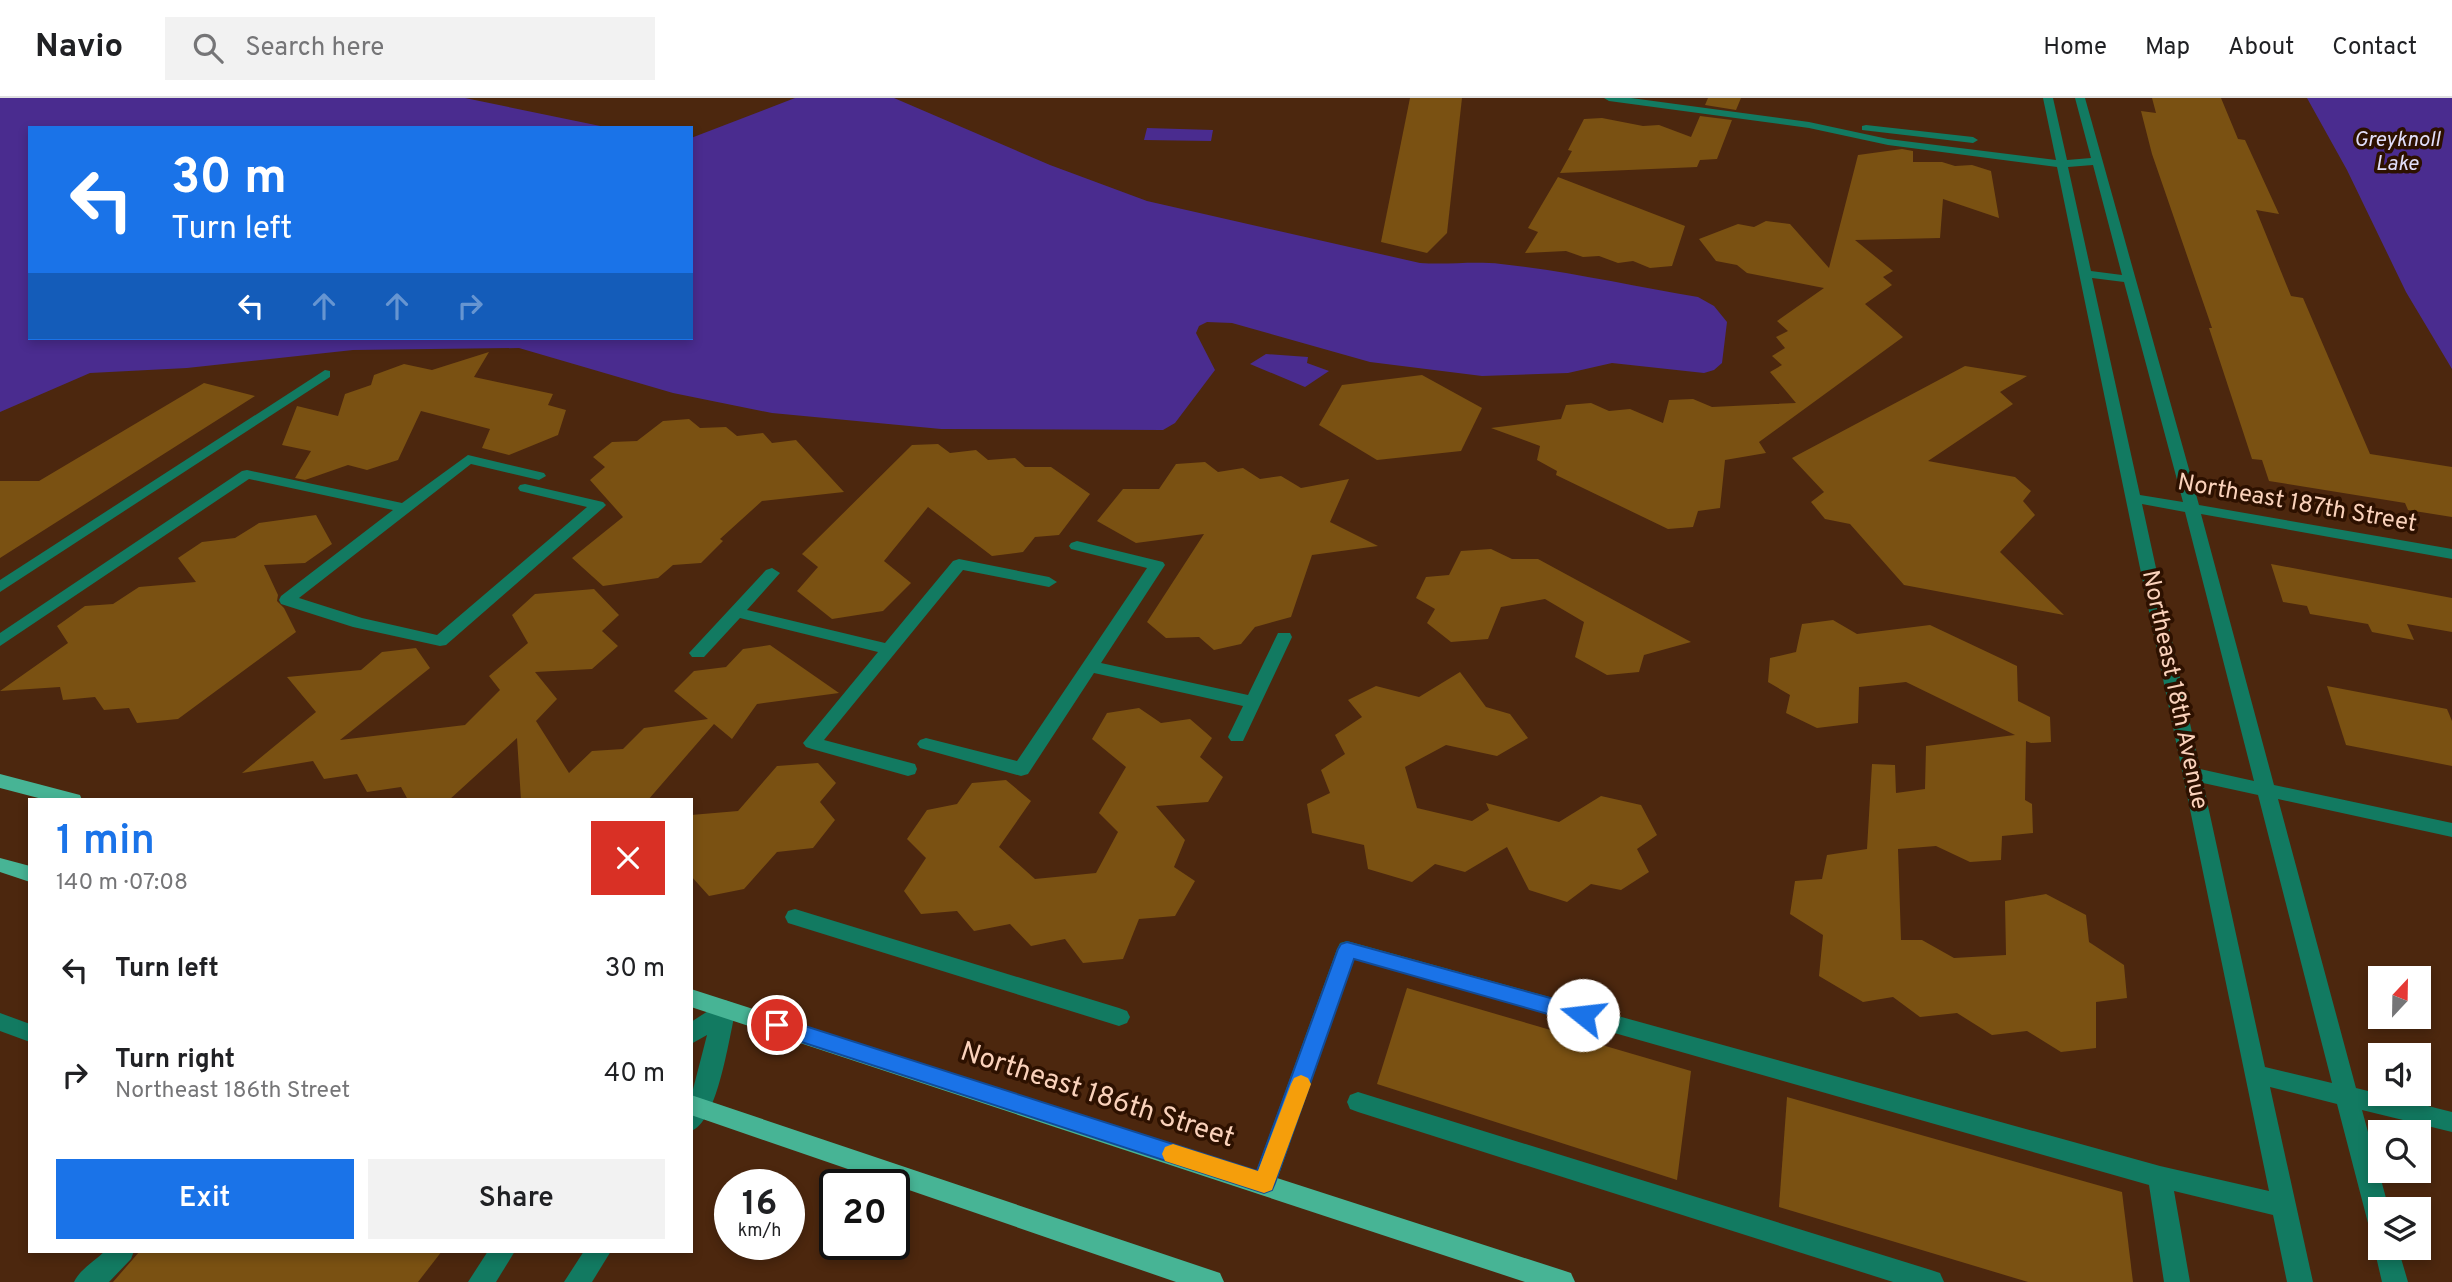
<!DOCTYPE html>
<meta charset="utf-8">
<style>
:root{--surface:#fff;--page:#f2f2f2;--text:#202124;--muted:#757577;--line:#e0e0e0;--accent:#1a73e8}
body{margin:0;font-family:Overpass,sans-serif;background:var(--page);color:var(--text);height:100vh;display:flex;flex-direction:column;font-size:26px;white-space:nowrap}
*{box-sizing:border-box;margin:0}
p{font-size:23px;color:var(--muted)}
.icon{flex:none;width:38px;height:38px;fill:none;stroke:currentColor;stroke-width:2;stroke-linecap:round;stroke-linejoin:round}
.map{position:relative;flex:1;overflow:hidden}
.panel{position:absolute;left:28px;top:700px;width:665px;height:455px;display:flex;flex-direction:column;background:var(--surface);border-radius:0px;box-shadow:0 4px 10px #0003}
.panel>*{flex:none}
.banner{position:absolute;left:28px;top:28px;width:665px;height:214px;border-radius:0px;box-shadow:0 4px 10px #0003;background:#1a73e8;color:#fff;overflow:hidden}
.needle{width:46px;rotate:22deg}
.controls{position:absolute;left:2368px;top:868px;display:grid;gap:14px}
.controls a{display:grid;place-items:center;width:63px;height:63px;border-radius:0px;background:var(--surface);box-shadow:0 4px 10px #0003;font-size:35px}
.speed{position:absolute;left:714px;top:1071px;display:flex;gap:14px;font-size:35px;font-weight:700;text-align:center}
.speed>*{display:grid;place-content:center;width:91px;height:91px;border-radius:50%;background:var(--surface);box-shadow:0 4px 10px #0003;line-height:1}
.speed small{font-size:18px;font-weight:400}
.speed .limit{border:4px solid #111;border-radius:10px;background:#fff;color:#111}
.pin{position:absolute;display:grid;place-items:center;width:60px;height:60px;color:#fff;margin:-30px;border:4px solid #fff;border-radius:50%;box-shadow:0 2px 7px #0007}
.me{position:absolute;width:77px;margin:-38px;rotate:286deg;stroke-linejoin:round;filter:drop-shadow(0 0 5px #0008)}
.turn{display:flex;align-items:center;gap:24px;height:147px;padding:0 28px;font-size:32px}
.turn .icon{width:91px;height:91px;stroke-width:2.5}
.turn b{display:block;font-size:49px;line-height:60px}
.lanes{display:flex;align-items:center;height:66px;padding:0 28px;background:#0003;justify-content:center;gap:35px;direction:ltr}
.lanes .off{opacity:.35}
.round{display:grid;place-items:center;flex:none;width:74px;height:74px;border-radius:0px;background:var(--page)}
.headline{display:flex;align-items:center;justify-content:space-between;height:119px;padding:0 28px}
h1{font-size:42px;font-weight:600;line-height:52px;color:var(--accent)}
.button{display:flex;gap:14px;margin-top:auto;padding:14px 28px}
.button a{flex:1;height:80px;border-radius:0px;background:var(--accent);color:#fff;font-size:28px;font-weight:600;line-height:80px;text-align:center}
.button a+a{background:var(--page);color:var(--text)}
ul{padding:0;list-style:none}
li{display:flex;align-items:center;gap:21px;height:105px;padding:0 28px}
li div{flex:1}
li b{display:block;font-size:26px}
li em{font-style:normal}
header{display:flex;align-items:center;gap:42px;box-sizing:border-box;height:98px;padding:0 35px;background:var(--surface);border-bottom:2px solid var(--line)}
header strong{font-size:33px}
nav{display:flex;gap:38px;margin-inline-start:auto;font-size:24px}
.search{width:490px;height:63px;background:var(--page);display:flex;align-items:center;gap:18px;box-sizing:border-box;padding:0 24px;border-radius:0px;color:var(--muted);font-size:26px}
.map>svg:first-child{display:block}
.water{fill:#4a2c8f}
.building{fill:#7a5112}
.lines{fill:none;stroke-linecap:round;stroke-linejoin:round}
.minor{fill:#127a61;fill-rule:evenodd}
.major{fill:#47b495;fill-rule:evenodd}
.route{fill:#1a73e8;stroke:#114b97;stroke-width:2}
.slow{fill:#f59e0b}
.labels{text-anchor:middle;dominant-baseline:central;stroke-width:7;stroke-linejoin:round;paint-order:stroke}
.far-water-label{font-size:21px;font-style:italic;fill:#e1def9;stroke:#2d1100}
.street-label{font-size:24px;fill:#fad2bb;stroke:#2d1100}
.near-street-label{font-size:28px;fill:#fad2bb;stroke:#2d1100}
</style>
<header>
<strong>Navio</strong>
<div class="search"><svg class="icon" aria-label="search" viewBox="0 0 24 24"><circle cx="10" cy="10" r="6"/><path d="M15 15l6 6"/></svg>Search here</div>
<nav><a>Home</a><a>Map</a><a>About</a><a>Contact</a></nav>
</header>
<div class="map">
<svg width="2452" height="1184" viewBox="0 0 2452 1184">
<rect width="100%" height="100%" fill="#4c270e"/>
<!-- water -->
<g class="water">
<path d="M0,0H465L610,30H30V240H691V40L795,0H894L1050,67L1147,103L1420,165C1447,167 1474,163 1501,166C1567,173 1632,188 1698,199L1714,208L1727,224L1722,265L1714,272L1704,275L1612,265L1568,275L1482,278L1370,264L1232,225L1207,224L1199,228L1196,235L1215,272L1175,325L1163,332L941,331L772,315L673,295L519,250L353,252L187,270L90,275L0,314Z"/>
<path d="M2307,0H2452V271L2406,194L2347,72Z"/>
<path d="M1147,30L1213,32L1211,43L1144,42Z"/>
<path d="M1266,256L1308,259L1307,265L1329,273L1305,289L1250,266Z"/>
</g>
<!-- building -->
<g class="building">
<path d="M1410,0H1462L1447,135L1427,155L1381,144Z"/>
<path d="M1708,0H1741L1736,12L1705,7Z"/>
<path d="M2152,0H2221L2238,41L2245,42L2279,116L2256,112L2291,198L2303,200L2370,356L2452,369V419L2408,412L2405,405L2269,383L2262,362L2252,361L2209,230H2212L2152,56L2141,13L2156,15Z"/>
<path d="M1700,18L1732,22L1717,61L1700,62L1697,69L1560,75L1572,53L1568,52L1584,21L1602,20L1643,28L1659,27L1691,39Z"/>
<path d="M1902,51L1913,53V64H1942L1955,68L1972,67L1991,73L1999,120L1943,101L1940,140L1855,142L1893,173L1883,179L1892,187L1865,206L1903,239L1759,344L1766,355L1725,362L1720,410L1698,413L1693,429L1668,431L1556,377L1557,373L1537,362L1540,348L1491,330L1561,321L1566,307L1591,305L1609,313L1630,311L1663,325L1669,302L1693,301L1712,309L1796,305L1770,274L1782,267L1772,258L1785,250L1776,239L1788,233L1777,223L1824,190L1747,175L1737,167L1716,163L1699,141L1738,126L1754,129L1766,123L1790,126L1829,170L1858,57Z"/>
<path d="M1558,79L1685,128L1672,168L1650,170L1633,163L1618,165L1599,158L1583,159L1566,153L1525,155L1538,134L1528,130Z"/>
<path d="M489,254L474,279L553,296L548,307L566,312L558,337L509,357L482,350L490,331L421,313L398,362L367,372L348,367L305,382L295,380L311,353L282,347L297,308L338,318L345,296L371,287L374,277L404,266L432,272Z"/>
<path d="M1965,268L2027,278L2000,294L2013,306L1928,363L2015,379L2031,393L2023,403L2035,417L2000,454L2064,517L1904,487L1850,426L1825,421L1811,404L1824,394L1792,360Z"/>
<path d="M1422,277L1482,310L1461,353L1377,362L1319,327L1342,287Z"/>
<path d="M204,285L255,298L0,460V383H39Z"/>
<path d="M689,321L700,330L726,329L737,338L763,335L772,345L796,342L844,394L762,403L720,441L723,443L701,465L673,467L658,480L603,488L572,460L623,419L590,382L605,369L593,359L612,344L637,343L663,323Z"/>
<path d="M938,346L950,355L976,352L988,362L1015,360L1025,369H1051L1090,396L1059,437L1035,439L1023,454L992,458L928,409L884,463L911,485L883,513L832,521L797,493L818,469L802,456L912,347Z"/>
<path d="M1205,364L1218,374L1243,370L1260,381L1281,378L1301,390L1349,381L1330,424L1378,448L1312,457L1291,519L1255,529L1241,546L1214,552L1199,539L1166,540L1147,524L1204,436L1136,445L1097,423L1123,391H1159L1176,366Z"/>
<path d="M316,417L332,446L305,465L264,467L278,497L277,503L284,510L296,534L178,621L137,625L129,610L104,612L95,599L63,602L60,589L0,593L68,545L57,528L85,508L113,506L139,489L196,484L178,460L202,444L235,440L259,425Z"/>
<path d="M1491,451L1512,461H1538L1691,544L1644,557L1639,574L1607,577L1575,559L1584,524L1545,501L1501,509L1488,541L1451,544L1427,525L1435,511L1416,500L1426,479L1449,477L1461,453Z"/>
<path d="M2271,466L2452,500V534L2407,526L2414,542L2372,534L2368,526L2310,516L2307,508L2283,504Z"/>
<path d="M594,491L619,517L602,533L618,548L592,571L535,574L557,601L536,623L569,675L592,653L623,651L644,630L708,621L674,593L694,573L726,569L743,551L770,547L839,595L757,606L732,641L714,626L648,702H521L517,640L449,702H408L401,689L367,694L357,676L324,681L313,663L242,675L316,614L287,579L361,572L382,554L416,550L430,570L340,642L465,627L500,592L489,578L528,545L512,517L535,496Z"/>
<path d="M1833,522L1857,536L1930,527L2017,568L2018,603L2050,619L2051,644L2031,645L2026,643L2025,702L2032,706L2033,735L2002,738L2001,762L1970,764L1936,748L1898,751L1901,842H1922L1954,860L2006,857L2005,803L2046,796L2086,817L2089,844L2124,867L2127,900L2096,904V950L2061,954L2027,933L1992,937L1957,915L1920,919L1893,899L1863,904L1819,878L1823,837L1790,816L1795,783L1822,781L1827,757L1867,751L1872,666L1895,667L1896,695L1925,691L1926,648L2015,637L1906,584L1859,589L1858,625L1817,630L1786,615L1790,597L1768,584L1770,560L1796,554L1802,526Z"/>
<path d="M1460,574L1486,609L1510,616L1528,640L1497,658L1446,647L1405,669L1417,710L1472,723L1489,712L1486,705L1559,724L1601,698L1641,707L1657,737L1637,751L1649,774L1621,792L1591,786L1567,804L1529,792L1507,749L1465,774L1435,766L1412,784L1368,771L1364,747L1312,735L1307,706L1330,695L1321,672L1345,656L1335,637L1362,619L1348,602L1376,588L1419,599Z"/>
<path d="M2327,588L2447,611L2452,623V668L2346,647Z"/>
<path d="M1139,610L1161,625L1190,621L1212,640L1200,659L1223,679L1208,704L1156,708L1185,742L1174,769L1195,783L1175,818L1139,821L1123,861L1083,865L1065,841L1031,848L1010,826L974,833L957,813L921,816L904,793L926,760L907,741L927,712L957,706L972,685L1006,682L1031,703L999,749L1035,781L1096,775L1118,734L1099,715L1126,669L1092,641L1107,615Z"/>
<path d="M818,665L836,685L820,704L835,722L813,750L777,754L744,791L709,798L691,778V717L738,713L777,668Z"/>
<path d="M1407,890L1691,973L1677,1082L1377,986Z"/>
<path d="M1787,999L2122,1094L2133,1184H2028L1779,1109Z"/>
<path d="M140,1153H442L418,1184H113Z"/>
</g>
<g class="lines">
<!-- minor -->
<g class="minor">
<path d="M1604,0H1631L1809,24L1888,41L2056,62L2043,0H2053L2067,62L2091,60L2075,0H2085L2199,407L2452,451V461L2201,416L2274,687L2452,725V739L2278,701L2356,990L2452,1014V1034L2362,1012L2389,1111H2380V1136L2371,1133L2368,1125L2337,1006L2270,989L2313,1184H2287L2273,1117L2174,1093L2190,1184H2164L2149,1087L1354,861L1276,1085L1272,1093L1264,1096L1256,1093L1252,1085L1337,851L1340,845L1347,843L2160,1068L2269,1093L2057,69L1888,47L1809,30L1609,3ZM2093,67L2122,177L2091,173L2068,69ZM2092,180L2124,184L2183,404L2140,397ZM2142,406L2185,414L2254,683L2200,671ZM2203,685L2258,697L2332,985L2265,969Z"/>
<path d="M1866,27L1973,39L1978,42L1973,45L1862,32V28Z"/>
<path d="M325,272L330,273V279L0,494V482Z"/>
<path d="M468,357L544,375L546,378L539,382L471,366L299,500L362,520L437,537L587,409L520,393L518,390L520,387L525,386L603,404L606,407L603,410L446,547L440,548L353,529L281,506L279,502L281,498L393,412L249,381L0,548V535L242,373L247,372L402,405Z"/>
<path d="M1077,443L1163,464L1165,467L1101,565L1248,597L1278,535H1290L1292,539L1243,643H1231L1228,639L1243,608L1094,575L1028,676L1021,678L920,650L917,646L920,642L926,640L1017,663L1147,470L1071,451L1069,448L1071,445Z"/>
<path d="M959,461L1049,479L1057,484L1049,489L963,472L824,642L915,666L917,671L915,676L908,678L812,651L806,649L803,645L878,554L740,520L704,559H692L689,555L766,472L772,470L780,475L747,512L885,545L953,463Z"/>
<path d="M795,811L1119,910L1127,913L1130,919L1127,925L1119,928L788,825L785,819L788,813Z"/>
<path d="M725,902L733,905L736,911C729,938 718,1024 691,1033V999L707,937L691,946V924Z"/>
<path d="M0,915L30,926V944L0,933Z"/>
<path d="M1358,994L1931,1172L1940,1175L1944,1184H1893L1358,1014L1350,1011L1347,1004L1350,997Z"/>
<path d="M2380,1141V1150H2398L2408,1184H2382L2374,1150Z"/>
<path d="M105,1153H134L131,1161L109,1184H74C80,1171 95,1163 105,1153Z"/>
<path d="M488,1153H515L496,1184H468Z"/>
<path d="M584,1153H611L592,1184H564Z"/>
</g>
<!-- major -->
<g class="major">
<path d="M0,676L80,697L82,702H46L0,690Z"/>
<path d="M0,760L30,768V784L0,774Z"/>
<path d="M691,891L1562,1172L1571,1175L1575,1184H1525L691,909Z"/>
<path d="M691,997L1211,1172L1220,1175L1224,1184H1176L691,1017Z"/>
</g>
</g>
<!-- route -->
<path class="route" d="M1347,844L1583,909L1590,912L1593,917L1590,923L1583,926L1354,861L1275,1085L1272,1092L1264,1095L777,936L770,933L767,927L770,921L777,919L1257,1073L1338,851L1341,846Z"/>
<!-- slow -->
<path class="slow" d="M1301,977L1308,980L1311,986L1272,1092L1264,1095L1165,1063L1162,1056L1165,1049L1173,1046L1258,1073L1291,986L1294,980Z"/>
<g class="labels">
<!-- far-water labels -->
<g class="far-water-label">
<text x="2397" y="42">Greyknoll<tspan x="2397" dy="24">Lake</tspan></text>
</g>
<!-- street labels -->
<g class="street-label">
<text transform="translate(2297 406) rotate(10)">Northeast 187th Street</text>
<text transform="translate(2174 592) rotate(78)">Northeast 18th Avenue</text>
</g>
<!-- near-street labels -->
<g class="near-street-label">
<text transform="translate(1097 998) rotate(18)">Northeast 186th Street</text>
</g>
</g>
</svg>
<div class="controls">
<a><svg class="needle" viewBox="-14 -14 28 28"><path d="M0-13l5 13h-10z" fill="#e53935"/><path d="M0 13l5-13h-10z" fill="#757577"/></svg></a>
<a><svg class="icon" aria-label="sound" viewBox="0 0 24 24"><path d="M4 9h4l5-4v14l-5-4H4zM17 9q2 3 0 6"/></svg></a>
<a><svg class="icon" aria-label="search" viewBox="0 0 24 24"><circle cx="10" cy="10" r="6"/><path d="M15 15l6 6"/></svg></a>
<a><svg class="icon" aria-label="layers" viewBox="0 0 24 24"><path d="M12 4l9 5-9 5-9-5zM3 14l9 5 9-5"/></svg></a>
</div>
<div class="speed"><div>16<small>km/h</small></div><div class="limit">20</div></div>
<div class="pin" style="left:777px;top:927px;background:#d93025"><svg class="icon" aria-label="arrive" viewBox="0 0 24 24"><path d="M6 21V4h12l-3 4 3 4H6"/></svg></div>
<svg class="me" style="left:1583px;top:917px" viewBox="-20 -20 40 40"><circle r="19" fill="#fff"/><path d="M0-13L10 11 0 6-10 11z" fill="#1a73e8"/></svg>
<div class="banner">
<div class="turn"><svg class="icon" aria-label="left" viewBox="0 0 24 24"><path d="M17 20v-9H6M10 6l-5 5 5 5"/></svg><div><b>30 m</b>Turn left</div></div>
<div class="lanes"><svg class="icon" aria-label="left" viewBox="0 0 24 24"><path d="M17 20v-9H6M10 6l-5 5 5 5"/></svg><svg class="icon off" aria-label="ahead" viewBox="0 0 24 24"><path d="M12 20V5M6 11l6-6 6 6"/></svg><svg class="icon off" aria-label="ahead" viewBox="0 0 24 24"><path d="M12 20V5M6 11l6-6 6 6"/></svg><svg class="icon off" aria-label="right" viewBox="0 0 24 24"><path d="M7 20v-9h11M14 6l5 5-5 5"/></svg></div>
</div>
<section class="panel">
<div class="headline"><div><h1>1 min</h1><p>140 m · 07:08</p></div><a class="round" style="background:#d93025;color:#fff"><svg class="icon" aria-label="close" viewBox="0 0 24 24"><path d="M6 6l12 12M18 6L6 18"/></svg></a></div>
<ul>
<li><svg class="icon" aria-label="left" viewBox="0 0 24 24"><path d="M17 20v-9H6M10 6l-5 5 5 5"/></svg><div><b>Turn left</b></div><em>30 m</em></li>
<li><svg class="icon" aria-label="right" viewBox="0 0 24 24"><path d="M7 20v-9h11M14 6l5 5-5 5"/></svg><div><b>Turn right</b><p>Northeast 186th Street</p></div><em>40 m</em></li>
</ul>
<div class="button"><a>Exit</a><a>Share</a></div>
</section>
</div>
